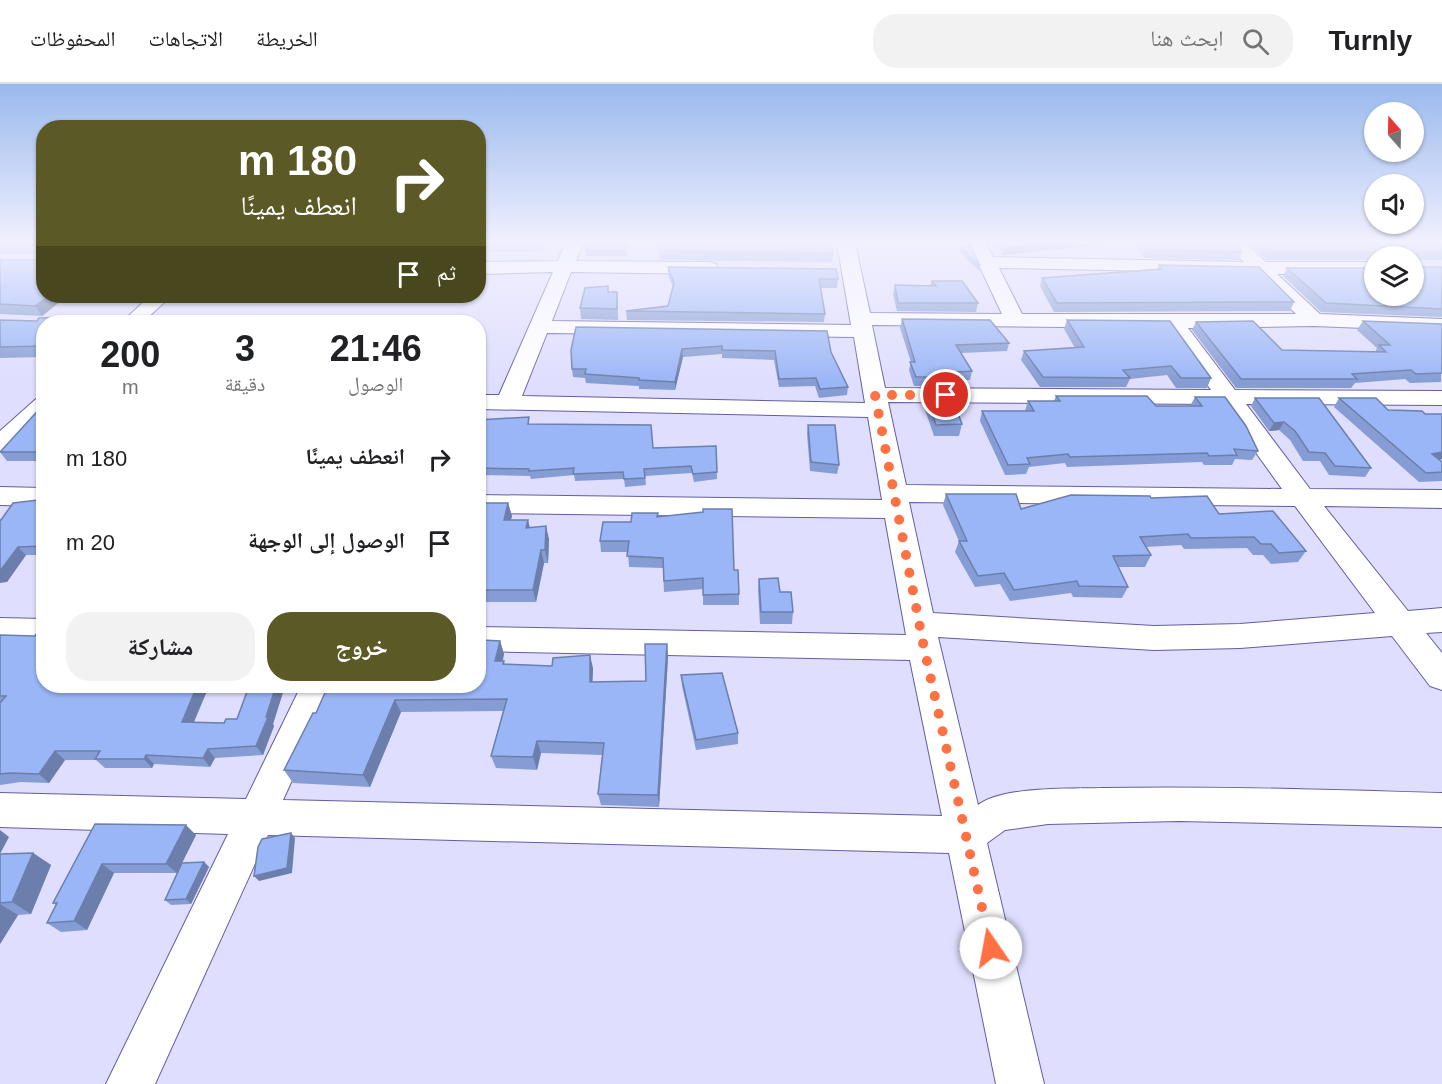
<!DOCTYPE html>
<html lang="ar">
<meta charset="utf-8">
<style>
:root{--surface:#fff;--page:#f2f2f2;--text:#202124;--muted:#757577;--line:#e0e0e0;--accent:#5b5925}
body{margin:0;font-family:Helvetica,"Noto Naskh Arabic",sans-serif;background:var(--page);color:var(--text);direction:rtl;height:100vh;display:flex;flex-direction:column;font-size:22px;white-space:nowrap}
*{box-sizing:border-box;margin:0}
p{font-size:20px;color:var(--muted)}
.icon{flex:none;width:33px;height:33px;fill:none;stroke:currentColor;stroke-width:2;stroke-linecap:round;stroke-linejoin:round}
.map{position:relative;flex:1;overflow:hidden;direction:ltr}
.panel{position:absolute;left:36px;top:231px;width:450px;height:378px;display:flex;flex-direction:column;background:var(--surface);border-radius:24px;box-shadow:0 2px 4px #0004;direction:rtl}
.panel>*{flex:none}
.banner{position:absolute;left:36px;top:36px;width:450px;height:183px;border-radius:24px;box-shadow:0 2px 4px #0004;direction:rtl;background:#5b5925;color:#fff;overflow:hidden}
.needle{width:39px;rotate:340deg}
.tools{position:absolute;left:1364px;top:18px;display:grid;gap:12px}
.tools a{display:grid;place-items:center;width:60px;height:60px;border-radius:50%;background:var(--surface);box-shadow:0 2px 4px #0004;font-size:30px}
.pin{position:absolute;display:grid;place-items:center;width:51px;height:51px;color:#fff;margin:-26px;border:3px solid #fff;border-radius:50%;box-shadow:0 2px 6px #0007}
.me{position:absolute;width:66px;margin:-33px;rotate:348deg;stroke-linejoin:round;filter:drop-shadow(0 0 4px #0008)}
.turn{display:flex;align-items:center;gap:21px;height:126px;padding:0 30px;font-size:27px}
.turn .icon{width:78px;height:78px;stroke-width:2.5}
.turn b{display:block;font-size:42px;line-height:51px}
.then{display:flex;align-items:center;height:57px;padding:0 30px;background:#0003;gap:12px;font-size:22px}
.eta{display:flex;justify-content:space-evenly;align-items:center;height:102px;text-align:center}
.eta b{font-size:36px;font-weight:700;line-height:42px}
.button{display:flex;gap:12px;margin-top:auto;padding:12px 30px}
.button a{flex:1;height:69px;border-radius:24px;background:var(--accent);color:#fff;font-size:24px;font-weight:700;line-height:69px;text-align:center}
.button a+a{background:var(--page);color:var(--text)}
ul{padding:0;list-style:none}
li{display:flex;align-items:center;gap:18px;height:84px;padding:0 30px}
li div{flex:1}
li b{display:block;font-size:22px}
li em{font-style:normal}
header{display:flex;align-items:center;gap:36px;box-sizing:border-box;height:84px;padding:0 30px;background:var(--surface);border-bottom:2px solid var(--line)}
header strong{font-size:28px}
nav{display:flex;gap:33px;margin-inline-start:auto;font-size:21px}
.search{width:420px;height:54px;background:var(--page);display:flex;align-items:center;gap:15px;box-sizing:border-box;padding:0 21px;border-radius:24px;color:var(--muted);font-size:22px}
.map>svg:first-child{display:block}
.lines{fill:none;stroke-linecap:round;stroke-linejoin:round}
.minor-casing{stroke:#635da2;stroke-width:2}
.minor{fill:#fff;fill-rule:evenodd}
.wall{fill:#859dd4}
.shaded-wall{fill:#6c7fac}
.building{fill:#9bb6f6;stroke:#6c7fac;stroke-width:1.5}
.route{stroke:#ff7043;stroke-width:10;stroke-dasharray:0 18}
</style>
<header>
<strong>Turnly</strong>
<div class="search"><svg class="icon" aria-label="search" viewBox="0 0 24 24"><circle cx="10" cy="10" r="6"/><path d="M15 15l6 6"/></svg>ابحث هنا</div>
<nav><a>الخريطة</a><a>الاتجاهات</a><a>المحفوظات</a></nav>
</header>
<div class="map">
<svg width="1442" height="1000" viewBox="0 0 1442 1000">
<rect width="100%" height="100%" fill="#dfdefe"/>
<g class="lines">
<defs>
<g id="minor">
<path d="M565,159H583L576,177L709,178L716,180L718,184L716,188L709,190L571,188L552,237L851,241L837,159H855L870,229L1002,230L970,162L972,159H986L993,173L1244,178L1226,159H1245L1266,178H1374V190H1277L1320,230L1442,235V247L1314,242L1188,244L1235,306L1442,307V321L1246,320L1310,405L1442,406V424L1324,422L1408,527L1442,524V548L1426,549L1442,569V606L1430,602L1392,552L1240,564L1154,566L938,553L978,721C1004,702 1070,705 1103,704C1216,702 1329,706 1442,709V743L1179,737L1048,740L1005,746L987,759L1044,1000H996L949,769L268,751L155,1000H106L228,750L0,743V709L246,715L301,602H335L283,716L942,732L910,576L478,567V543L906,551L885,434L478,429V411L882,416L868,333L478,325V311H499L553,188L478,190V178L558,177ZM999,184L1256,189L1296,230H1022ZM872,241L1167,244L1211,306L885,304ZM547,249L854,253L865,319L522,312ZM888,318L1221,320L1282,405L906,401ZM909,418L1295,422L1375,529L1240,540L1154,542L933,529Z"/>
<path d="M150,212H171L143,238H122Z"/>
<path d="M44,313V333L9,365L0,367V347L36,315Z"/>
<path d="M0,403L44,404V422L0,421Z"/>
<path d="M0,534L44,535V559L0,558Z"/>
</g>
</defs>
<!-- minor casing -->
<use href="#minor" class="minor-casing"/>
<!-- minor -->
<use href="#minor" class="minor"/>
</g>
<!-- wall -->
<g class="wall">
<path d="M0,159H44V212H67L42,232L0,230V176H38L40,174V170H0Z"/>
<path d="M478,159H544L545,167L478,168Z"/>
<path d="M626,159L627,172H586V167Z"/>
<path d="M656,159H831L833,169L832,178L661,176L656,162Z"/>
<path d="M995,159H1116L1003,171Z"/>
<path d="M1133,159H1235L1242,168L1239,176L1144,174Z"/>
<path d="M1248,159H1442V176H1417V183H1442V233L1321,228L1283,192L1287,184L1374,212L1413,172H1374V176H1267Z"/>
<path d="M960,163L980,182L979,187L959,168Z"/>
<path d="M1159,181L1294,218L1290,227L1054,228L1040,202L1042,194L1157,186Z"/>
<path d="M668,183L838,195L837,204H820L825,230L824,238L627,236L626,227L668,222L673,203L668,191Z"/>
<path d="M932,197L978,219L976,228L897,227L893,210L895,201L930,202Z"/>
<path d="M608,208H617L618,236L581,235L580,224Z"/>
<path d="M902,235L1009,259L1007,267L961,269L972,287L970,296L943,297L942,302H914L909,286L911,278L900,244Z"/>
<path d="M0,236L44,238V273L0,274Z"/>
<path d="M1067,236L1211,294L1207,304H1176L1167,291L1130,295L1126,303H1040L1021,276L1024,267L1075,264L1064,245Z"/>
<path d="M1363,237L1442,240L1441,298L1410,299L1405,295L1355,299L1351,304H1236L1192,246L1196,238L1282,266L1375,268L1377,264L1357,246Z"/>
<path d="M576,243L831,268L848,303L847,311L819,314L815,302L779,303L774,276L722,274V270L683,273L675,306L639,305V302L586,299L585,294L573,293L572,285Z"/>
<path d="M926,309L962,340L959,352H934L923,320Z"/>
<path d="M1056,312L1156,322H1190L1195,313L1258,367L1252,376L1235,375L1232,381H1204L1202,378L1067,383L1065,379L1029,383L1026,390L1005,391L980,337L982,327H1025L1028,317H1054Z"/>
<path d="M1255,314L1371,384L1365,393L1329,391L1320,377H1303L1290,356L1279,346L1269,347L1251,322Z"/>
<path d="M1339,314L1388,326L1425,330L1442,375L1439,376L1442,378V397L1419,398L1334,323Z"/>
<path d="M44,320L39,377H7L0,368Z"/>
<path d="M478,336L531,340L653,364L716,362L717,395L694,398L692,389L645,392L646,401L625,403L624,395L575,397L574,391L531,395L530,392L478,391Z"/>
<path d="M808,341L839,381L837,390L810,387L807,350Z"/>
<path d="M946,410L1021,425L1151,414L1219,430L1306,467L1298,478L1271,480L1263,471H1253L1247,464L1184,465L1181,461L1146,463L1151,471L1145,483H1118L1128,503L1122,514L1073,513L1071,509L1010,517L1000,500L975,503L955,468L959,457L943,421Z"/>
<path d="M44,416V471H26L7,498L1,436Z"/>
<path d="M478,419H508L512,432L511,436L530,444L549,455L548,479H544L536,518H478Z"/>
<path d="M658,433L734,486L739,510V521H703V505L664,508L663,484L629,483L628,468H601L600,457Z"/>
<path d="M759,495L780,508L793,528L792,540H760L758,506Z"/>
<path d="M0,551L44,602H209L194,638L224,639L237,635L249,602H285L273,640L274,642L263,671L215,674L210,683L154,680L152,684H105L96,676H65L49,699L21,698L0,701Z"/>
<path d="M500,557L504,570L503,577L505,580L593,584L592,598L646,597L667,560L668,573L659,723L601,721L598,710L602,671L541,669L537,686L496,684L491,672L503,627L401,628L370,703L293,699L284,686L316,629L478,602Z"/>
<path d="M681,591L738,649V660L696,666L682,602Z"/>
<path d="M95,740L196,751L182,779L204,778L209,783L191,820L171,821L165,816L177,789H114L87,846L61,848L47,839L56,821L53,819Z"/>
<path d="M33,769L51,781L31,830L18,831L0,860V770Z"/>
</g>
<!-- shaded-wall -->
<g class="shaded-wall">
<path d="M1043,159H1116L1003,171L1005,163Z"/>
<path d="M48,212H67L42,232L35,222Z"/>
<path d="M80,233L84,238H77L78,235Z"/>
<path d="M682,265L683,273L675,306V298Z"/>
<path d="M1284,338L1279,346L1269,347L1274,339Z"/>
<path d="M1442,368V375L1425,378L1432,370Z"/>
<path d="M44,385V394L40,389Z"/>
<path d="M508,419L512,432L507,449L504,436Z"/>
<path d="M528,436L531,448L526,444Z"/>
<path d="M546,442L549,455L548,479L545,466Z"/>
<path d="M18,463L26,471L7,498L0,499V487Z"/>
<path d="M541,466L544,479L536,518L533,506Z"/>
<path d="M500,557L504,570L499,590L495,577Z"/>
<path d="M667,560L668,573L659,723L658,711Z"/>
<path d="M590,571L593,584L592,611L590,598Z"/>
<path d="M197,602H209L190,647L182,638Z"/>
<path d="M276,602H285L273,640L274,642L263,671L256,662Z"/>
<path d="M395,616L401,628L370,703L363,691Z"/>
<path d="M537,657L541,669L537,686L533,673Z"/>
<path d="M208,665L215,674L210,683L203,674Z"/>
<path d="M55,667L65,676L49,699L39,690Z"/>
<path d="M146,671L154,680L152,684L144,675Z"/>
<path d="M186,741L196,751L177,789L166,780Z"/>
<path d="M0,746L9,753L0,770Z"/>
<path d="M291,749L295,754L292,789L259,797L254,792Z"/>
<path d="M33,769L51,781L31,830L12,818Z"/>
<path d="M204,778L209,783L191,820L186,815Z"/>
<path d="M102,780L114,789L87,846L74,837Z"/>
<path d="M0,820L18,831L0,860Z"/>
</g>
<!-- building -->
<g class="building">
<path d="M0,159H44V212H48L35,222L0,220V176H38L40,174V162L38,160H0Z"/>
<path d="M587,159H626V167H586Z"/>
<path d="M657,159H831L833,169L661,167Z"/>
<path d="M1003,159H1043L1005,163Z"/>
<path d="M1142,159H1235L1242,168L1147,166Z"/>
<path d="M1261,159H1442V168H1417V183H1442V225L1326,219L1287,184H1374V212H1413V172H1381V170L1379,168H1271Z"/>
<path d="M971,162L980,182L960,163Z"/>
<path d="M1159,181L1259,183L1294,218L1057,219L1042,194L1162,185Z"/>
<path d="M668,183L836,185L838,195H819L825,230L626,227L668,222L674,199Z"/>
<path d="M932,197H962L978,219H898L895,201L936,202Z"/>
<path d="M608,202V208H617V225L580,224L585,204Z"/>
<path d="M80,233L78,235H81L77,238H44V262L0,263V236L37,237L39,234Z"/>
<path d="M902,235L990,236L1009,259L956,261L972,287L942,289L943,293H916L910,278H915Z"/>
<path d="M1067,236L1170,237L1211,294H1181L1171,282L1123,286L1130,294L1043,293L1024,267L1084,263Z"/>
<path d="M1253,237L1282,266L1386,268L1379,261H1390L1363,237L1442,240V289L1416,290L1411,286L1352,290L1357,295H1241L1196,238Z"/>
<path d="M576,243L827,247L831,268L848,303L820,305L816,294L779,295L775,267L722,266V262L682,265L675,298L639,296V294L585,290L586,285H572L571,266Z"/>
<path d="M926,309H950L962,340L936,341Z"/>
<path d="M1056,312H1147L1156,322H1202L1195,313H1225L1246,342L1258,367L1234,365L1237,371L1209,372L1207,369L1070,373L1068,370L1027,374L1030,380L1008,381L982,327H1034L1028,317H1060Z"/>
<path d="M1255,314H1319L1371,384L1335,382L1325,369L1309,368L1295,347L1284,338L1274,339Z"/>
<path d="M1339,314H1376L1388,326L1422,327L1425,330H1442V368L1432,370L1442,378V388L1426,389Z"/>
<path d="M44,320V385L40,389L39,368H0Z"/>
<path d="M529,333L528,340L651,341L653,364L716,362L717,388L693,390L691,382L644,385L645,394L624,395L623,388L573,390L574,384L529,387V385L478,384V336Z"/>
<path d="M808,341H835L839,381L811,378Z"/>
<path d="M946,410H1016L1021,425L1071,411L1150,412L1151,414L1207,412L1219,430L1273,427L1306,467L1279,469L1271,460H1261L1254,453L1191,454L1188,450L1140,453L1151,471L1113,472L1128,503L1079,502L1077,497L1014,506L1004,489L978,492L959,457H967Z"/>
<path d="M38,416H44V462L18,463L0,487V436H1L13,419Z"/>
<path d="M478,419H508L504,436H528L526,444L546,442L545,466H541L533,506H478Z"/>
<path d="M703,425H732L734,486H738L739,510L703,511V494L664,497L663,474L627,472L629,457H600L603,438H631L632,429H658L657,433L703,428Z"/>
<path d="M778,494L780,508H791L793,528H761L759,495Z"/>
<path d="M37,549H44V602H197L182,638L224,639L226,635H237L249,602H276L266,633H268L256,662L208,665L203,674L146,671L144,675H95L100,667H55L39,690L10,689L0,690V619L6,612H0V551L35,552Z"/>
<path d="M482,556L500,557L495,577H504L503,580L552,582L553,574L590,571V598L646,597L645,560H667L658,711L598,710L604,659L537,657L533,673L491,672L507,615L395,616L363,691L284,686L313,629H316L328,602H478V567Z"/>
<path d="M722,589L738,649L696,656L681,591Z"/>
<path d="M95,740L186,741L166,780H102L74,837L47,839L57,819H53Z"/>
<path d="M291,749L287,784L254,792L258,763L262,755Z"/>
<path d="M33,769L12,818L0,819V770Z"/>
<path d="M204,778L186,815L165,816L182,779Z"/>
</g>
<!-- sky -->
<linearGradient id="sky" x2="0" y2="1"><stop stop-color="#99b9ed"/><stop offset="0.53" stop-color="#f1f0ff"/><stop offset="1" stop-color="#f1f0ff" stop-opacity="0"/></linearGradient>
<rect width="1442" height="299" fill="url(#sky)"/>
<g class="lines">
<!-- route -->
<path class="route" d="M946,311H875L924,564L991,864"/>
</g>
</svg>
<div class="tools">
<a><svg class="needle" viewBox="-14 -14 28 28"><path d="M0-13l5 13h-10z" fill="#e53935"/><path d="M0 13l5-13h-10z" fill="#757577"/></svg></a>
<a><svg class="icon" aria-label="sound" viewBox="0 0 24 24"><path d="M4 9h4l5-4v14l-5-4H4zM17 9q2 3 0 6"/></svg></a>
<a><svg class="icon" aria-label="layers" viewBox="0 0 24 24"><path d="M12 4l9 5-9 5-9-5zM3 14l9 5 9-5"/></svg></a>
</div>
<div class="pin" style="left:946px;top:311px;background:#d93025"><svg class="icon" aria-label="arrive" viewBox="0 0 24 24"><path d="M6 21V4h12l-3 4 3 4H6"/></svg></div>
<svg class="me" style="left:991px;top:864px" viewBox="-20 -20 40 40"><circle r="19" fill="#fff"/><path d="M0-13L10 11 0 6-10 11z" fill="#ff7043"/></svg>
<div class="banner">
<div class="turn"><svg class="icon" aria-label="right" viewBox="0 0 24 24"><path d="M7 20v-9h11M14 6l5 5-5 5"/></svg><div><b>180 m</b>انعطف يمينًا</div></div>
<div class="then">ثم<svg class="icon" aria-label="arrive" viewBox="0 0 24 24"><path d="M6 21V4h12l-3 4 3 4H6"/></svg></div>
</div>
<section class="panel">
<div class="eta">
<div><b>21:46</b><p>الوصول</p></div>
<div><b>3</b><p>دقيقة</p></div>
<div><b>200</b><p>m</p></div>
</div>
<ul>
<li><svg class="icon" aria-label="right" viewBox="0 0 24 24"><path d="M7 20v-9h11M14 6l5 5-5 5"/></svg><div><b>انعطف يمينًا</b></div><em>180 m</em></li>
<li><svg class="icon" aria-label="arrive" viewBox="0 0 24 24"><path d="M6 21V4h12l-3 4 3 4H6"/></svg><div><b>الوصول إلى الوجهة</b></div><em>20 m</em></li>
</ul>
<div class="button"><a>خروج</a><a>مشاركة</a></div>
</section>
</div>
